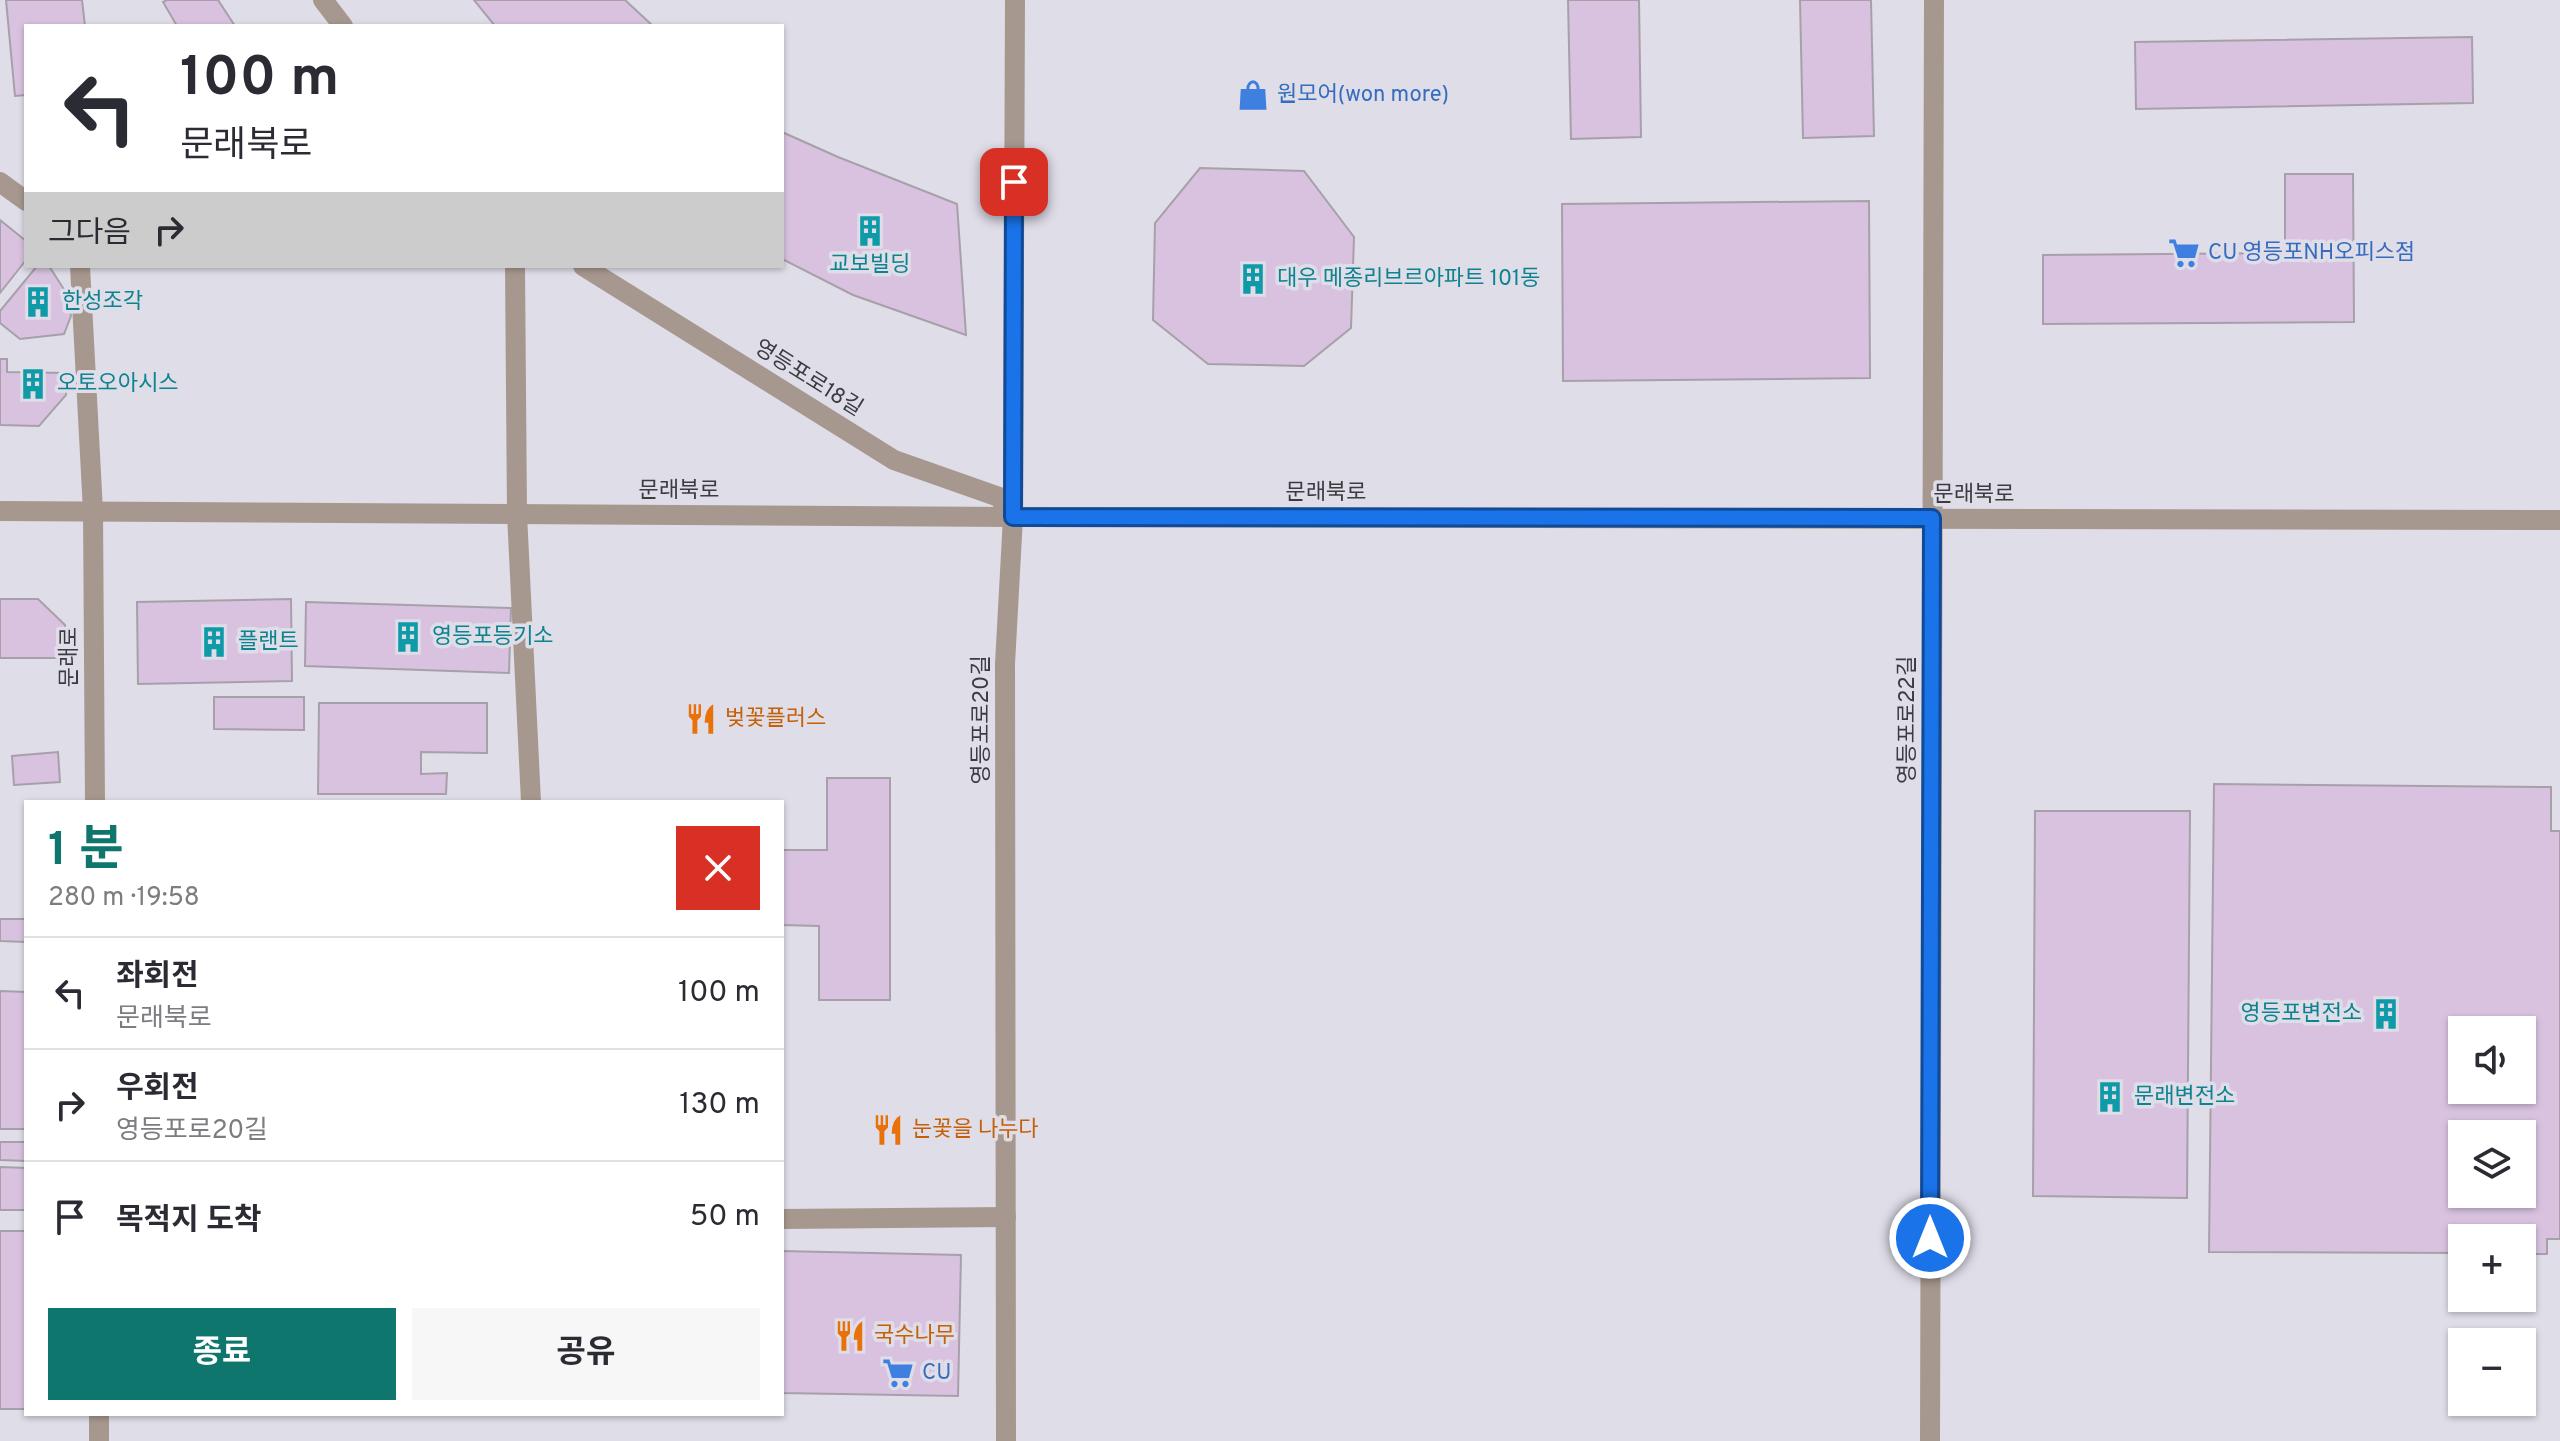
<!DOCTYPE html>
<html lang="ko">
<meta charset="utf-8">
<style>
:root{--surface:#fff;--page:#f7f7f7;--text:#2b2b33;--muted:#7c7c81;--line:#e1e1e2;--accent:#0f766e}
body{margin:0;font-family:Overpass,"Noto Sans KR",sans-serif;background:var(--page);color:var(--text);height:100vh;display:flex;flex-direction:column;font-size:30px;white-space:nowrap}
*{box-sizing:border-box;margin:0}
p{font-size:26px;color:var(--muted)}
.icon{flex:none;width:44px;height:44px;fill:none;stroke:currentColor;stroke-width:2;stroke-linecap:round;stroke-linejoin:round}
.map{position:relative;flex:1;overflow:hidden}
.side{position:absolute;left:24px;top:800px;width:760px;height:616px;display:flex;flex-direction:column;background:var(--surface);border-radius:0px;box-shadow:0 2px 6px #0004}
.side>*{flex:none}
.hud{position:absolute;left:24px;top:24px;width:760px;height:244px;border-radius:0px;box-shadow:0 2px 6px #0004;background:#fff;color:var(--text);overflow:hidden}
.fabs{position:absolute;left:2448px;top:1016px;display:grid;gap:16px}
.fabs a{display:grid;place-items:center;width:88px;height:88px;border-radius:0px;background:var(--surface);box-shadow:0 2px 6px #0004;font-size:40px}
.pin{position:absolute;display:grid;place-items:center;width:68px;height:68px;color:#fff;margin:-34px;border-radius:16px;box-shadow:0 4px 12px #0006}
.me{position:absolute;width:88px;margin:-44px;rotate:0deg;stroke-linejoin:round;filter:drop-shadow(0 0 6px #0008)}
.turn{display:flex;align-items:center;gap:28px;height:168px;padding:0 24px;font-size:36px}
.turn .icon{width:104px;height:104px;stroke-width:2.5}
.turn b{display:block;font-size:56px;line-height:68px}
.then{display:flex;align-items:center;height:76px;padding:0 24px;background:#0003;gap:16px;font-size:30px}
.round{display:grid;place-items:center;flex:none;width:84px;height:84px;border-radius:0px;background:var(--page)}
.overview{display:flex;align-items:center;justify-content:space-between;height:136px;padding:0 24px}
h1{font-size:48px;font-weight:700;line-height:60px;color:var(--accent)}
.action{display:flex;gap:16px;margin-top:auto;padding:16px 24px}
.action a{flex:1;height:92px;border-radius:0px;background:var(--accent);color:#fff;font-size:32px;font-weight:700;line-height:92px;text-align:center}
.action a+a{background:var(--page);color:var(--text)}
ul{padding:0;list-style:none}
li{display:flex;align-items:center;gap:24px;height:112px;padding:0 24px;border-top:2px solid var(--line)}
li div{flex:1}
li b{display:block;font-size:30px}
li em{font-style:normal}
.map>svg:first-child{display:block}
.building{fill:#d8c2e0;stroke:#a7a0a9;stroke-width:2;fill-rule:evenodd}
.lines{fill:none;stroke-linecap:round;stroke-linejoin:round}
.minor{stroke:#a7988f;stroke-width:20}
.route-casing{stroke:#114b97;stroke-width:20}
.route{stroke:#1a73e8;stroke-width:14}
.labels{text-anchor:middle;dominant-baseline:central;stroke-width:7;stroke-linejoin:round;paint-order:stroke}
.shop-label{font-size:22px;fill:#366cbe;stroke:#dfdde8;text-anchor:start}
.culture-label{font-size:22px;fill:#0d838f;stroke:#dfdde8;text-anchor:start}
.street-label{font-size:22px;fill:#3c3b3f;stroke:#dfdde8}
.food-label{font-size:22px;fill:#c56008;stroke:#dfdde8;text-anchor:start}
</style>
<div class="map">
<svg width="2560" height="1441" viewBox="0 0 2560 1441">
<rect width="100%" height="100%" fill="#dfdde8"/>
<!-- building -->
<g class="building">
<path d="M6,0H82L85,26H26V95L15,96Z"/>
<path d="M167,0H218L235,26H177L163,2Z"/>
<path d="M474,0H625L653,26H495Z"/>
<path d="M1568,0H1639L1641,137L1571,139Z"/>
<path d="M1800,0H1871L1874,136L1803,138Z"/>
<path d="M2472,37L2473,103L2136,109L2135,42Z"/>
<path d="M782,132L838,157L957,204L966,335L853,295L782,259Z"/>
<path d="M1200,168L1304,171L1354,237L1351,328L1304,366L1208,364L1153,320L1155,223Z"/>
<path d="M2285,174H2353L2354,322L2043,324V255L2285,253Z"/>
<path d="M1869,201L1870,378L1563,381L1562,204Z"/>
<path d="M0,220L26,241V260L0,293Z"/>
<path d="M37,266H49L67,294L71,316L64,334L20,339L0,323V311Z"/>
<path d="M0,359H7V372L66,373V395L39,426L0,425Z"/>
<path d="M0,599H38L65,625V658H0Z"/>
<path d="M291,599L292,681L138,684L137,602Z"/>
<path d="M306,602L511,608L509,673L305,666Z"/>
<path d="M214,697H304V730L214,729Z"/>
<path d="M319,703H487V753L421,752V774L447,773L446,794H318Z"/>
<path d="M58,752L60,782L14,785L12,756Z"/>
<path d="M827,778H890V1000H819V926L782,925V850H827Z"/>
<path d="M2214,784L2551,787V831H2560V1239H2547V1254H2522V1238H2462V1253L2209,1252ZM2462,1030H2522V1090H2462ZM2462,1134H2522V1194H2462Z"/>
<path d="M2035,811H2190L2187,1198L2033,1196Z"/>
<path d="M0,919H26V942L0,941Z"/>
<path d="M0,991L26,992V1129H0Z"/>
<path d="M0,1142H26V1161L0,1160Z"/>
<path d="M0,1167L26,1168V1210H0Z"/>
<rect x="0" y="1231" width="26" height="178"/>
<path d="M782,1251L961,1255L958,1396L782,1393Z"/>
</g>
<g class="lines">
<!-- minor -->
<g class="minor">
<path d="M323,0L343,26"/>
<path d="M0,182L26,201"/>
<path d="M80,266L93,511L95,802"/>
<path d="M515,266L517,514L531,802"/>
<path d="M583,266L894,460L999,497L1013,517"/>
<path d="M0,511L1013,517L2560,520"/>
<path d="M782,1219L1006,1217"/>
<path d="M99,1414V1441"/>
<path d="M1006,1441L1005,664L1013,517L1015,0"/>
<path d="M1930,1441L1934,0"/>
</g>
</g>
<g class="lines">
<defs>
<path id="route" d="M1014,182L1013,517L1932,518L1930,1238"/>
</defs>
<!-- route casing -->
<use href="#route" class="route-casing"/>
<!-- route -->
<use href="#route" class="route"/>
</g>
<!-- icons -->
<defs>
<symbol id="shop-bare" viewBox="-9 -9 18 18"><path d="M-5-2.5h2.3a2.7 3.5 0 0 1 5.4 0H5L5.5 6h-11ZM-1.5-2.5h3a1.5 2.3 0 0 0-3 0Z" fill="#3f7fe0" stroke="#dfdde8" stroke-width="2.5" paint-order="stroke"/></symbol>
<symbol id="building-bare" viewBox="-9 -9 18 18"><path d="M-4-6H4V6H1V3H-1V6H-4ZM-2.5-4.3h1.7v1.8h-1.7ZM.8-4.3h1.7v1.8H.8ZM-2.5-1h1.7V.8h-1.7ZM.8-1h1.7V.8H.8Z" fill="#0f9aa8" stroke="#dfdde8" stroke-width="2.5" paint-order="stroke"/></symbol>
<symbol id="supermarket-bare" viewBox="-9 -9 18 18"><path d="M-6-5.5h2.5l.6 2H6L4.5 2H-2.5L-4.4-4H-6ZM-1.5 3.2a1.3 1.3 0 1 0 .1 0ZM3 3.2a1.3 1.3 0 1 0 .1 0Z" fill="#3f7fe0" stroke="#dfdde8" stroke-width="2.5" paint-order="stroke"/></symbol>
<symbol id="restaurant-bare" viewBox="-9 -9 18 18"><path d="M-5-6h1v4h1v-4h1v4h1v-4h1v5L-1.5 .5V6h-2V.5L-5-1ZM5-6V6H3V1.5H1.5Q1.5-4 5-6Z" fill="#e8710a" stroke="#dfdde8" stroke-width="2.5" paint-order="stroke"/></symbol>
</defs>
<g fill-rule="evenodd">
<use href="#shop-bare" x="1231" y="73" width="44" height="44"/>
<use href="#building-bare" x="848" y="209" width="44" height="44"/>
<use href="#supermarket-bare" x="2162" y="231" width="44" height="44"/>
<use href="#building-bare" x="1231" y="257" width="44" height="44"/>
<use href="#building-bare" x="16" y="280" width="44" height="44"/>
<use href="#building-bare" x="11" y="362" width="44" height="44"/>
<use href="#building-bare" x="386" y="615" width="44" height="44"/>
<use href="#building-bare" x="192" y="620" width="44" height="44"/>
<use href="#restaurant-bare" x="679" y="697" width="44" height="44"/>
<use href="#building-bare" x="2364" y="992" width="44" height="44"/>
<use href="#building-bare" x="2088" y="1075" width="44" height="44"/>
<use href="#restaurant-bare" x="866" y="1108" width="44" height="44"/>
<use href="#restaurant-bare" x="828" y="1314" width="44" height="44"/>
<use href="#supermarket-bare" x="876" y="1351" width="44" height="44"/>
</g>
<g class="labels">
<!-- shop labels -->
<g class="shop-label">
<text x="1277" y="95">원모어(won more)</text>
<text x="2208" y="253">CU 영등포NH오피스점</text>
<text x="922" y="1373">CU</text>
</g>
<!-- culture labels -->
<g class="culture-label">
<text x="870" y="265" text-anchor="middle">교보빌딩</text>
<text x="1277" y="279">대우 메종리브르아파트 101동</text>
<text x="62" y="302">한성조각</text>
<text x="57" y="384">오토오아시스</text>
<text x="432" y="637">영등포등기소</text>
<text x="238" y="642">플랜트</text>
<text x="2362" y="1014" text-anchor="end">영등포변전소</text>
<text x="2134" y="1097">문래변전소</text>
</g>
<!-- street labels -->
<g class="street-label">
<text transform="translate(808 379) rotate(32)">영등포로18길</text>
<text x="679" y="491">문래북로</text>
<text x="1326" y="493">문래북로</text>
<text x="1974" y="495">문래북로</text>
<text transform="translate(70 657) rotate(-90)">문래로</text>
<text transform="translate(982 720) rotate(-90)">영등포로20길</text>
<text transform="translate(1908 720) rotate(-90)">영등포로22길</text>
</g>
<!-- food labels -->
<g class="food-label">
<text x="725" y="719">벚꽃플러스</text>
<text x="912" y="1130">눈꽃을 나누다</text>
<text x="874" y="1336">국수나무</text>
</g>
</g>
</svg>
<div class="fabs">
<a><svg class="icon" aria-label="sound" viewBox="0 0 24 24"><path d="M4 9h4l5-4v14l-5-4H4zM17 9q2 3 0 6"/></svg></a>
<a><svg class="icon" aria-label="layers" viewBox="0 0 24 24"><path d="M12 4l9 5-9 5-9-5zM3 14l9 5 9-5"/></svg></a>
<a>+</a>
<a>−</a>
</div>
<div class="pin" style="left:1014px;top:182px;background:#d93025"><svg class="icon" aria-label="arrive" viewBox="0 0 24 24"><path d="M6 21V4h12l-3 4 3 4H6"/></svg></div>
<svg class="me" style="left:1930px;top:1238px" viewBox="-20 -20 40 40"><circle r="17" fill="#1a73e8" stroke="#fff" stroke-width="3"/><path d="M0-11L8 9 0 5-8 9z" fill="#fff"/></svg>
<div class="hud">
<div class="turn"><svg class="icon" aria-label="left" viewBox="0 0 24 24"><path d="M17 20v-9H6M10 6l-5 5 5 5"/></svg><div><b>100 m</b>문래북로</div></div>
<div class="then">그다음<svg class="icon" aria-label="right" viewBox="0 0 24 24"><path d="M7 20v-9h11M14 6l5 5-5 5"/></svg></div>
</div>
<section class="side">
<div class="overview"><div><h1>1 분</h1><p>280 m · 19:58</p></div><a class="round" style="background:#d93025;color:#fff"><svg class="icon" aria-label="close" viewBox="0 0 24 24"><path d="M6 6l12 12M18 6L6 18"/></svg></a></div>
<ul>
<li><svg class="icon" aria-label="left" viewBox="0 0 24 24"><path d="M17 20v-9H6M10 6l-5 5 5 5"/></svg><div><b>좌회전</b><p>문래북로</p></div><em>100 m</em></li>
<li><svg class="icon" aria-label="right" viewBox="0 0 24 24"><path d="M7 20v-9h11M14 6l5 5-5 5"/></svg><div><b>우회전</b><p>영등포로20길</p></div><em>130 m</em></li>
<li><svg class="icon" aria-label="arrive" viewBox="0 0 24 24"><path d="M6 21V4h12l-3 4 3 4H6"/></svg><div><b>목적지 도착</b></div><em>50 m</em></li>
</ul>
<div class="action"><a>종료</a><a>공유</a></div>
</section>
</div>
